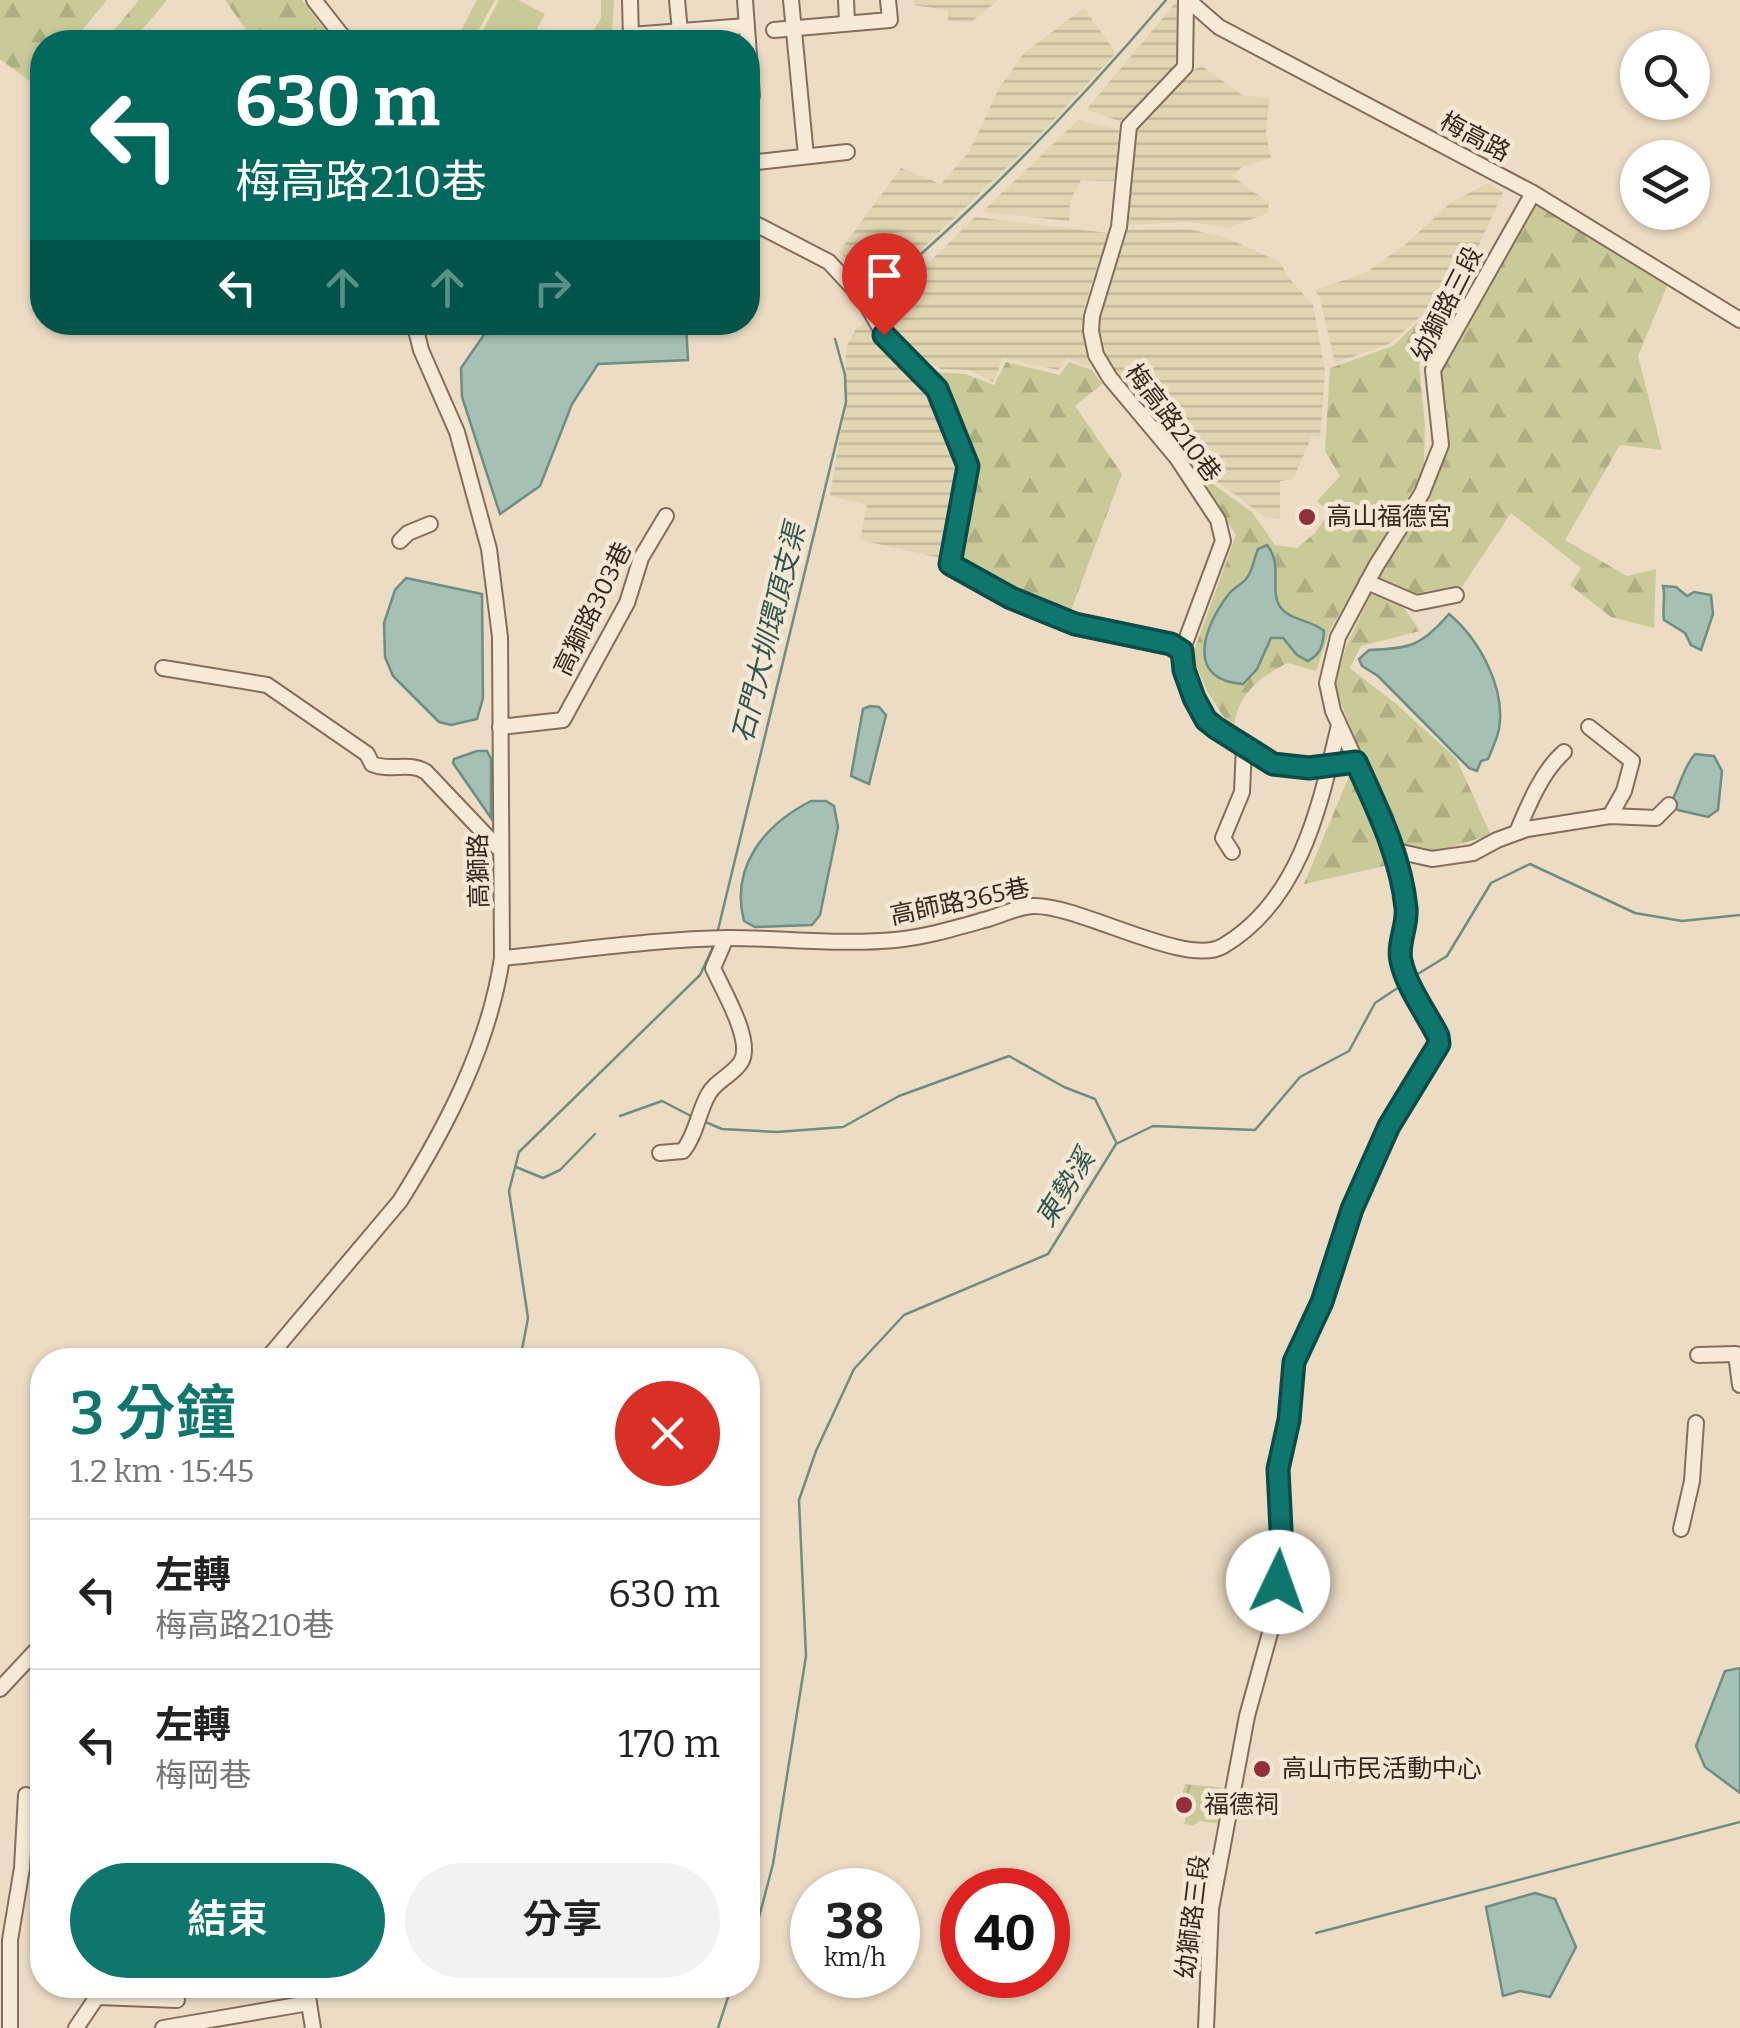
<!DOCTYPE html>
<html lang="zh-TW">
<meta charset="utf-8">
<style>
:root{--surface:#fff;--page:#f2f2f2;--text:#222;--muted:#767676;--line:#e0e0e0;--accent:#0f766e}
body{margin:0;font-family:Bitter,"Noto Sans TC",serif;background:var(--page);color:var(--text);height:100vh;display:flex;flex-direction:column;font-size:38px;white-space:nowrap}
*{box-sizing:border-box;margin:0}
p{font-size:32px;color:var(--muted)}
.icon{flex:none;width:55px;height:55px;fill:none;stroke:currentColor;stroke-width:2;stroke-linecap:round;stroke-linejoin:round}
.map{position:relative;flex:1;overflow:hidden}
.side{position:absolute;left:30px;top:1348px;width:730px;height:650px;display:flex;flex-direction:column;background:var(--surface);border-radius:40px;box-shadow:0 2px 8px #0004}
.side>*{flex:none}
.banner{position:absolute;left:30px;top:30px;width:730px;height:305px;border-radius:40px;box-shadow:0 2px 8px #0004;background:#00695c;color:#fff;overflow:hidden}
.fabs{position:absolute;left:1620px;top:30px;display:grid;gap:20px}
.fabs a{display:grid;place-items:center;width:90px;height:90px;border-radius:50%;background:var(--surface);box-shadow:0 2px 8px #0004;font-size:50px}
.speed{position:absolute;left:790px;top:1868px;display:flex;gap:20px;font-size:50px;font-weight:700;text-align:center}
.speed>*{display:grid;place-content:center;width:130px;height:130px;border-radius:50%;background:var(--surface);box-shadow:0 2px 8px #0004;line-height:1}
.speed small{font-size:25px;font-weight:400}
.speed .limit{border:15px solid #d22;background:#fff;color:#111}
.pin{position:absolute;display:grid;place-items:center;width:85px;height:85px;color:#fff;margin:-102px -42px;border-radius:50% 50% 50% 0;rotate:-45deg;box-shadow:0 0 10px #0007}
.pin .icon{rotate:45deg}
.me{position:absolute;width:110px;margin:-55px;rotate:3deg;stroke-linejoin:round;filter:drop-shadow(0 0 8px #0008)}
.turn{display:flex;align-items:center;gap:35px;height:210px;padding:0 40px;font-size:45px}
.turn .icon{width:130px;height:130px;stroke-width:2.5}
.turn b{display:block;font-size:70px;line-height:85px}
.lanes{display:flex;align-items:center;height:95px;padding:0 40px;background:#0003;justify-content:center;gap:50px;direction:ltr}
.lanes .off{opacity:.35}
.round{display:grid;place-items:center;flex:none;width:105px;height:105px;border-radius:52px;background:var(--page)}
.summary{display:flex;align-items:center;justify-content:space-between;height:170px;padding:0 40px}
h1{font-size:60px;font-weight:600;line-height:75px;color:var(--accent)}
.cta{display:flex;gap:20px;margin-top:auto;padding:20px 40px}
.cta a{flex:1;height:115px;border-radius:60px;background:var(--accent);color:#fff;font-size:40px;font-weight:600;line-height:115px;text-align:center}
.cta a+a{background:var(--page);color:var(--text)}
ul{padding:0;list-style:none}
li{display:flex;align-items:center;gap:30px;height:150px;padding:0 40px;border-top:2px solid var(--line)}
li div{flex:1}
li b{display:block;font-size:38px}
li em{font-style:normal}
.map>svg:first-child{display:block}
.farmland{fill:url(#farmland-rules)}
.grass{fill:url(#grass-tufts)}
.forest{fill:url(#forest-firs)}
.pitch{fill:#caca99}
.water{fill:#a6c0b5;stroke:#6d8e82;stroke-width:2.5}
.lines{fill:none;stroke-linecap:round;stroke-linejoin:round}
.stream{stroke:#6d8e82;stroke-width:2.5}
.minor-casing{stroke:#866d5b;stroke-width:18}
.minor{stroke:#f7ead7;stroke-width:14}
.route-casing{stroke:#0a4d48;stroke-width:25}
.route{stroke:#0f766e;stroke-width:18}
.poi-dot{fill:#932e3a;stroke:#f4e7d4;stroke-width:4}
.labels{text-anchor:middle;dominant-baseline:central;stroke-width:9;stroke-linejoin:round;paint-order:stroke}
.street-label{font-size:25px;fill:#37281f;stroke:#f4e7d4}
.poi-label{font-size:25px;fill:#37281f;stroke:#f4e7d4;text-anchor:start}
.water-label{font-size:28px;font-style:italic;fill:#2f564f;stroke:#f4e7d4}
</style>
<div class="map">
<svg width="1740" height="2028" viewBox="0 0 1740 2028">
<defs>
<pattern id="farmland-rules" width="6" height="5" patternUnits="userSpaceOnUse" patternTransform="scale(2.5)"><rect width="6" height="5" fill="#e2d5b2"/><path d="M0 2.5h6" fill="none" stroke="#c2b799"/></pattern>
<pattern id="grass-tufts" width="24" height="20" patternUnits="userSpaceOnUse" patternTransform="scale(2.5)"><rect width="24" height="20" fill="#caca99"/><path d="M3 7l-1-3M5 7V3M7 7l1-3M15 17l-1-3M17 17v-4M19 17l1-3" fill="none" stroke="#aeae83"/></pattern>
<pattern id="forest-firs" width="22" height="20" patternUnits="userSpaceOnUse" patternTransform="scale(2.5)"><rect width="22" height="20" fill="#caca99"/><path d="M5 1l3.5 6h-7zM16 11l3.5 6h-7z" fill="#aeae83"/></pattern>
</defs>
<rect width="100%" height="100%" fill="#ecdcc4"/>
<!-- farmland -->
<g class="farmland">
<path d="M915,0H998L971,22L948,21V10L913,5Z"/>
<path d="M1177,1L1176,62L1158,87L1120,121L1086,110Z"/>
<path d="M1084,8L1116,53L1030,145L873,296L862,272L839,252L901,168L941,184L969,152L999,88L1024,53Z"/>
<path d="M1202,66L1242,95L1269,98L1266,133L1271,158L1243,166L1232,176L1269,203L1268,213L1228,228L1189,222L1123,225L1132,127L1188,72Z"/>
<path d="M1078,120L1119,130L1115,181L1081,180L1070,201L1069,221L982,212Z"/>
<path d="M1488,183L1503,192L1479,245L1445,295L1389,344L1335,363L1320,298L1315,290L1365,273L1406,244L1450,203Z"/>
<path d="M975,217L1108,233L1082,314L1090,367L1067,358L1058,370L1003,358L993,382L969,370L941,369L903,346L880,311Z"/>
<path d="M1188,229L1227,238L1280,262L1288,277L1313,305L1325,371L1320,438L1312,436L1293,479L1280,481V518L1265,517L1187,459L1107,365L1097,343V311L1123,230Z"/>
<path d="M865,322L884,346L933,391L960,466L945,559L860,540L867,505L830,496L845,406L846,348L855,330Z"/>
</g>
<!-- grass -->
<path class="grass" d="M1185,1784L1225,1788L1221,1824L1200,1821L1193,1826L1184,1824L1187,1812L1196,1810L1194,1797L1182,1798Z"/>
<!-- forest -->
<g class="forest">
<path d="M0,0H107L72,42H42V75L32,83L0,59Z"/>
<path d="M139,0H167L132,42H104Z"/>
<path d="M225,0H302L335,42H255Z"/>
<path d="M1534,203L1668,284L1638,356L1662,450L1620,445L1565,540L1627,576L1656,569L1654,628L1611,617L1570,585L1581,568L1511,513L1461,588L1426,591L1404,608L1420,631L1361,646L1350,668L1395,703L1456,758L1491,835L1384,866L1304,884L1350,774L1367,768L1334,686L1346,647L1377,581L1415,519L1446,455V421L1439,369Z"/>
<path d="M1465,277L1419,365L1425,425L1424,470L1330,630L1316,671L1288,663C1258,677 1234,698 1234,733L1207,691L1192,656L1236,535L1195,471L1252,512L1275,545L1297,548L1315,533L1329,512L1317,501L1340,476L1325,451L1330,368L1393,346Z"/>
<path d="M1006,362L1060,375L1069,362L1092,370L1102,384L1075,406L1122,474L1070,613L986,576L960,559L976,463L937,372L965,374L994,385Z"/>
</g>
<!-- pitch -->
<g class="pitch">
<path d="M477,0H495L472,42H455Z"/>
<path d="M499,0H518L545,14L530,42H477Z"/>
<path d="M601,0H614L612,31L607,42H587L601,18Z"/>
</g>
<!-- water -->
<g class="water">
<path d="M492,323H686L688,360L598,364L572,404L540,486L500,514L462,397L461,368Z"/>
<path d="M1267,545C1284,566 1268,591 1281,608C1291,621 1312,620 1324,631C1323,645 1321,654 1308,661L1297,655L1283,638H1271L1257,669L1243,684C1185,680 1203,628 1228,595C1233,588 1241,585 1246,579C1253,571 1254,558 1258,549Z"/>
<path d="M406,578L482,594L483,698L477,719L451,725L439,722L393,676L385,657L384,623L395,590Z"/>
<path d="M1663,586L1676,587L1687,596L1694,592L1711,595L1713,614L1701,650L1691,645L1685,633L1664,620C1662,607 1666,598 1663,586Z"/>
<path d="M1449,614C1479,639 1506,688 1499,729C1497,739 1492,750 1488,759L1481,761L1477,771L1469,768L1378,676L1362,666L1359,659L1369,650C1411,649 1422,645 1449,614Z"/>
<path d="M870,706L879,707L886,715L869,784L851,776L863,709Z"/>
<path d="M477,751H487L491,759V818L453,763L454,759Z"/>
<path d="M1695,754L1714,756L1722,771L1718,810L1708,817L1678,810L1671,802C1681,785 1682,769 1695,754Z"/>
<path d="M811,801H826L834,806L838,827L820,915L812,925L755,927L744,921C730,867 764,825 811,801Z"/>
<path d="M1740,1668V1793L1705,1767L1696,1746L1725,1671Z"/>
<path d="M1535,1893L1555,1899L1576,1947L1550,1997L1520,1991L1503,1996L1486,1907Z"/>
</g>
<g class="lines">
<!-- stream -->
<g class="stream">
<path d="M876,293C982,204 1077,105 1166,0"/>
<path d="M717,934L846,402L845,375L835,339"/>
<path d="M1413,977L1447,956L1491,883L1530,864L1635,913L1682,921L1740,915"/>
<path d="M620,1116L662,1101L691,1116"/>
<path d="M703,1121L722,1129L777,1132L843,1127L899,1096L1009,1056L1064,1087L1095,1099L1116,1142"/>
<path d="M516,1167L543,1178L560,1170L595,1134"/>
<path d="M520,1360L528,1318L509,1191L519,1152L700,975L714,945"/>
<path d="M1316,1933L1740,1822"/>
<path d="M748,1939L758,1921L773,1864L806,1656L799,1500L816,1451L854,1369L904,1315L1048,1254L1116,1144L1153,1126L1255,1130L1300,1077L1349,1051L1375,1003L1402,985"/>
<path d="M718,2028L732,1985"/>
</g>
<defs>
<g id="minor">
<path d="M314,0L347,42"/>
<path d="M630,0L631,39"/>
<path d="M677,0L681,42"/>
<path d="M745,0L752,96H748"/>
<path d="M791,0L806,156"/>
<path d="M846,0L847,22"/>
<path d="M1186,0L1185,67L1129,126L1119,227L1092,316L1091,331L1096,355L1110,378L1177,458L1218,520L1223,541L1182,651L1184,670L1195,698L1206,720L1216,728L1273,764L1309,768L1356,762"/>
<path d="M1188,0L1219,27L1533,193L1740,320"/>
<path d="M774,30L890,20L888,0"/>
<path d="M631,35L746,26"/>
<path d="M748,163L847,152"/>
<path d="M748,220L829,262L864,300L884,335L937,389L968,466L950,564L1011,598L1075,624L1171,644L1182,651"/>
<path d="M400,541L408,533L430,524"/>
<path d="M1367,582L1416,603L1456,595"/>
<path d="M163,668L267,685L367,754L372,764C390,772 410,761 426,772L501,851"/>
<path d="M500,727L563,720L627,603L641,558L666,516"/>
<path d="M1589,727L1632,761L1624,791L1610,816"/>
<path d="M1517,832C1528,806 1542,771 1564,752"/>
<path d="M1392,850L1432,859L1473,853L1497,840L1527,829L1610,816L1656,818L1669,805"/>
<path d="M1232,852L1223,838L1242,792L1244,746"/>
<path d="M502,958C577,951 654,939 729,938C784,938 840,945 895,940C927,937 959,927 991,918C1004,914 1020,906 1034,906C1080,905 1187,968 1223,946C1301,900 1320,805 1339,725"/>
<path d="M660,1153L683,1151C696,1135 698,1113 708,1095C715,1081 733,1075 741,1062C754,1041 722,989 713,968L726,938"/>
<path d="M1698,1355L1736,1354L1740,1385"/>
<path d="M266,1360L400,1201C447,1126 489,1045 502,958L500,637L489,549L457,432L421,350L414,322"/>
<path d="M1681,1529L1692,1481L1696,1423"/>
<path d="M0,1689L42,1644"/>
<path d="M306,1985L313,2028"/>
<path d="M10,2028V1940L22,1868L26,1795"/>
<path d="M76,2028L97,1997L177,2000"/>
<path d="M163,2028L309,2003"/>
<path d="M1206,2028L1211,1909L1247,1716L1275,1615L1282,1550L1278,1469L1289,1420L1294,1362L1321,1301L1352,1209L1389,1126L1439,1045L1438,1036L1413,993L1399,957L1407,914L1404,889L1382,818L1333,711L1327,683L1338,637L1376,566L1422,493L1441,445L1433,370L1533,193"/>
</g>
</defs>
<!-- minor casing -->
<use href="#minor" class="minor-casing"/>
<!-- minor -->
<use href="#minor" class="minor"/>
</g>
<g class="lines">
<defs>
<path id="route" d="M884,335L937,389L968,466L950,564L1011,598L1075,624L1171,644L1182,651L1184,670L1194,698L1206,720L1216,728L1273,764L1309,768L1356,762C1377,808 1401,857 1406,908C1408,925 1397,944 1401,961C1407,988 1426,1012 1438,1036L1439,1044L1389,1126L1352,1209L1322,1302L1294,1362L1289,1420L1278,1469L1282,1550L1278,1582"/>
</defs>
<!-- route casing -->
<use href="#route" class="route-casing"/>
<!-- route -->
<use href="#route" class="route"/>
</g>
<!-- markers -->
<g class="poi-dot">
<circle cx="1307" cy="517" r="10"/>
<circle cx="1262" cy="1769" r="10"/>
<circle cx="1184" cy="1805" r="10"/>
</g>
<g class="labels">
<!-- street labels -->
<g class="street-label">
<text transform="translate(1475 137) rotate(28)">梅高路</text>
<text transform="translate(1447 304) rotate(-63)">幼獅路三段</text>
<text transform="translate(1173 423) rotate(53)">梅高路210巷</text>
<text transform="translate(593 609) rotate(-64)">高獅路303巷</text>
<text transform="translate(479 871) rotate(-91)">高獅路</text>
<text transform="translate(960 902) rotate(-12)">高師路365巷</text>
<text transform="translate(1193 1917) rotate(-83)">幼獅路三段</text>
</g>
<!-- poi labels -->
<g class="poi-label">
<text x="1327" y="517">高山福德宮</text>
<text x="1282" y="1769">高山市民活動中心</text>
<text x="1204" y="1805">福德祠</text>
</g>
<!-- water labels -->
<g class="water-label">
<text transform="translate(769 633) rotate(-76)">石門大圳環頂支渠</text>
<text transform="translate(1065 1188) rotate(-58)">東勢溪</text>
</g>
</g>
</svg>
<div class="fabs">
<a><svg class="icon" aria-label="search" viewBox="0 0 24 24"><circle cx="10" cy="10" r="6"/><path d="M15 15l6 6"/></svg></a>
<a><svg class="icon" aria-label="layers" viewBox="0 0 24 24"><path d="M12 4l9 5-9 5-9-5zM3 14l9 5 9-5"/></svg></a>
</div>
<div class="speed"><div>38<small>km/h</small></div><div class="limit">40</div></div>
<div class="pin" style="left:884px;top:335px;background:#d93025"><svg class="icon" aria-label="arrive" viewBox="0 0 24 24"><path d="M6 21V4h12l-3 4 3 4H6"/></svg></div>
<svg class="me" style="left:1278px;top:1582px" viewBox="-20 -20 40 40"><circle r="19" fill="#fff"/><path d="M0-13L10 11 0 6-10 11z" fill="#0f766e"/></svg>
<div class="banner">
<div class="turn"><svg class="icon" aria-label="left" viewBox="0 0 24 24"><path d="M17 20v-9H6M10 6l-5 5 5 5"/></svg><div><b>630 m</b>梅高路210巷</div></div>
<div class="lanes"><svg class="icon" aria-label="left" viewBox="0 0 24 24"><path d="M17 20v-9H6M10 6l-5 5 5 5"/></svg><svg class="icon off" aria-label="ahead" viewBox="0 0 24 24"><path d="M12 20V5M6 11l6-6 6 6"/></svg><svg class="icon off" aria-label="ahead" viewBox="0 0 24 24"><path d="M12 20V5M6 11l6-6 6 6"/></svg><svg class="icon off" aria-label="right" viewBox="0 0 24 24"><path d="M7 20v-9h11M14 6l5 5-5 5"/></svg></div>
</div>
<section class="side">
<div class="summary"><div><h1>3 分鐘</h1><p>1.2 km · 15:45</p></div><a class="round" style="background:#d93025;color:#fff"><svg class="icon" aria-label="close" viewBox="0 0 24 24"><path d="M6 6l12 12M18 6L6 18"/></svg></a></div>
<ul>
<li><svg class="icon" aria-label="left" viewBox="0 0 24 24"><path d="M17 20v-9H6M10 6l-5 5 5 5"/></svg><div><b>左轉</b><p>梅高路210巷</p></div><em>630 m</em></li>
<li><svg class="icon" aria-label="left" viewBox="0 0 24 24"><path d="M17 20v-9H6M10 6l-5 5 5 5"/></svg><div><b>左轉</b><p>梅岡巷</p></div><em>170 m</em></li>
</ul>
<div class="cta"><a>結束</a><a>分享</a></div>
</section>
</div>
